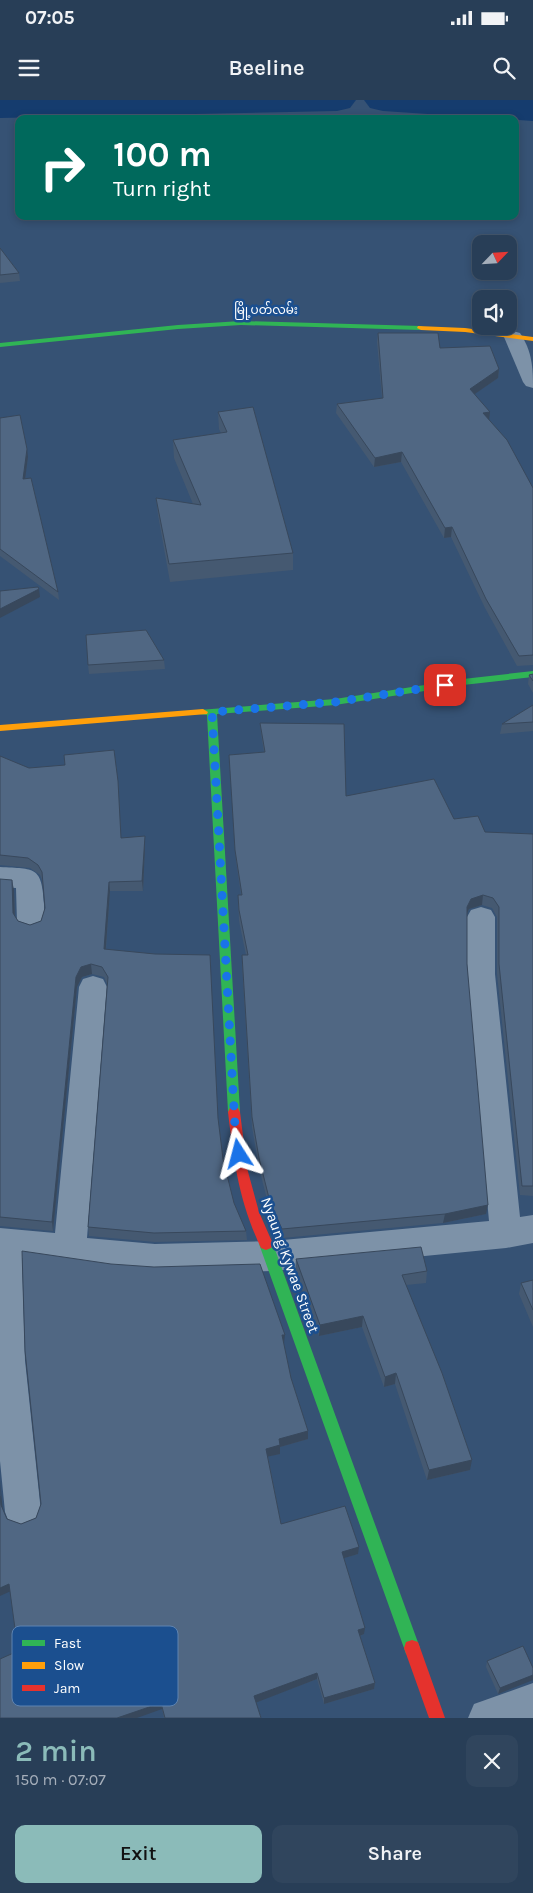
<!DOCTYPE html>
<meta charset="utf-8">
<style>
:root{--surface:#283e57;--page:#30455d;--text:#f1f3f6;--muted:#a5aeba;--line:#44576d;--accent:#8bbbb9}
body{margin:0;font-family:Karla,"Noto Sans Myanmar",sans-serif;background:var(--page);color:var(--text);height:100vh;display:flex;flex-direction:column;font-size:19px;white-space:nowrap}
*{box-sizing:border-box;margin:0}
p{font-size:16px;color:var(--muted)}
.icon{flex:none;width:28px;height:28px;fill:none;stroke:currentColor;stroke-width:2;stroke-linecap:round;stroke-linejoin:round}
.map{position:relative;height:1618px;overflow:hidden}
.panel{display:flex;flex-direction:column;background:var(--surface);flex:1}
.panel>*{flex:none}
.top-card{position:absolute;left:15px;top:15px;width:504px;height:105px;border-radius:10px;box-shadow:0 2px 8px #0003,0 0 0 1px var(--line);background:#00695c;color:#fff;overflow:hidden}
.needle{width:32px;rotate:65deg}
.controls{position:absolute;left:472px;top:135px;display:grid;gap:10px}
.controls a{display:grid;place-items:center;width:45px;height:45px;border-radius:10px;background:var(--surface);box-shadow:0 2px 8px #0003,0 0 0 1px var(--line);font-size:25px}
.pin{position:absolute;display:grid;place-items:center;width:42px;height:42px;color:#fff;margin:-21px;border-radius:10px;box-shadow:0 2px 8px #0006}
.me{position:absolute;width:55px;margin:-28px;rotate:351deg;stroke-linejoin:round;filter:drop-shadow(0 0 4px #0008)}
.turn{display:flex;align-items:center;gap:18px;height:105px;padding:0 15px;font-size:22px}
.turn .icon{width:65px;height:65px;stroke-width:2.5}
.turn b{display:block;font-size:35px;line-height:42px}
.round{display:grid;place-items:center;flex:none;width:52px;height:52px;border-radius:10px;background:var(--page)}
.head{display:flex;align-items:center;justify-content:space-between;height:85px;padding:0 15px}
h1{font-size:30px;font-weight:600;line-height:38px;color:var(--accent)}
.primary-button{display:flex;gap:10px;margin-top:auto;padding:10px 15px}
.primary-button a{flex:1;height:58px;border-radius:10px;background:var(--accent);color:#111;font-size:20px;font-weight:600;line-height:58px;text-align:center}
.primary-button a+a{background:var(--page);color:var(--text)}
.status{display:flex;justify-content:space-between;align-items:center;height:35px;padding:0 25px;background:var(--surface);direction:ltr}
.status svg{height:14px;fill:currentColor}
header{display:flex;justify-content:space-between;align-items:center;height:65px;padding:0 15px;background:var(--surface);font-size:22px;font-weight:600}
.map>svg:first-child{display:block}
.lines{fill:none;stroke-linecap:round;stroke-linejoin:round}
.river{fill:#153c6e;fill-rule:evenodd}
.street{fill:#7d92a8;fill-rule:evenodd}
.fast{fill:#30b455;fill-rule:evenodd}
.slow{fill:#ff9f0a;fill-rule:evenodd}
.jam{fill:#e5322d;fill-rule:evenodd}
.wall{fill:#455971}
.shaded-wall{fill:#38485c}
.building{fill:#506783;stroke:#38485c}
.route{stroke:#1a73e8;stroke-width:9;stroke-dasharray:0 16.2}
.labels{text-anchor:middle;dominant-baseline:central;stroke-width:5;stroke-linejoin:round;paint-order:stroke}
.far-street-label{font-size:12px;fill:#fff;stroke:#1b4f8f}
.street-label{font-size:15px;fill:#fff;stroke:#1b4f8f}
.key{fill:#1b4f8f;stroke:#5f84b1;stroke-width:1}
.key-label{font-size:14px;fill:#fff}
</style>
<div class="status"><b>07:05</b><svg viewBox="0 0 49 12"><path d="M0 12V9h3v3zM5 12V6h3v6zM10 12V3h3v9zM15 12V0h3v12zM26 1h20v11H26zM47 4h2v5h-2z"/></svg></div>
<header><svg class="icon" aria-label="menu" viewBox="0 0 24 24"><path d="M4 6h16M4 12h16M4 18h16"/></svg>Beeline<svg class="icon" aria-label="search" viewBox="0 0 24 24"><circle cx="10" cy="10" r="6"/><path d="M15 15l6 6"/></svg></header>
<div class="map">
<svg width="533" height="1618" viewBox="0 0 533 1618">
<rect width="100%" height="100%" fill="#365274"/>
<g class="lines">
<!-- river -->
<g class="river">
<path d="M0,0H356L350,8L337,11L0,18Z"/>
<path d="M364,0H533V21L383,11L370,8Z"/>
</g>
<!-- street -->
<g class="street">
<path d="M513,231L520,233C532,251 533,267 533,288L526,286L523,282L504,237L506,233Z"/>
<path d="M0,767C35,769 42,766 44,804C44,814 46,821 41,830L31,833L21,830L17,823L16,788L0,787Z"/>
<path d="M481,807L491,810L495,817V874L520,1117L533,1115V1143L506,1148L272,1171L155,1174L112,1171L22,1158L25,1260L41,1412L36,1425L23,1430L10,1425L5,1412L0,1361V1128L55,1133L79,887L83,879L93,876L103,879L107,887L87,1138L155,1144L272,1141L489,1121L467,874V817L471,810Z"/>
<path d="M533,1583V1618H468L474,1604Z"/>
</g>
<!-- fast -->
<g class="fast">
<path d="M241,221L421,226L425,228L421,230L241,225L178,229L0,247V243L178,225Z"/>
<path d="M533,571V577L463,585L335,605L217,614L240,1012L238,1016L234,1017L230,1016L228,1012L207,615L199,614L198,612L199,610L335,599L463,579Z"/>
<path d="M266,1138L271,1140L273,1144L420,1548L418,1554L412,1556L406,1554L404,1548L259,1144L261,1140Z"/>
</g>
<!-- slow -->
<g class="slow">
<path d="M418,226L465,228L533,237V241L465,232L421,230L417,228Z"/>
<path d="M203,609L208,612L207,614L0,631V625Z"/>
</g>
<!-- jam -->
<g class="jam">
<path d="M234,1007L238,1008L240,1012L247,1068L259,1112L273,1144L271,1148L266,1150L261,1148C239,1101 234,1063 228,1012L230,1008Z"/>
<path d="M412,1540L418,1542L445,1618H429L404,1548L406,1542Z"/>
</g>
</g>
<!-- wall -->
<g class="wall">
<path d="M0,148L19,173L20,181L0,183Z"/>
<path d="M378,233L440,248L499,269L498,278L474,294L489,320L533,388V565L517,566L485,508L451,437L444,438L401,362L374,367L336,313L337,304L382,298L377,242Z"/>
<path d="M218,312L293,453V470L170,482L158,415L156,398L193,404L174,358L173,340L221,333L219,329Z"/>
<path d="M0,318L28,357L25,378L58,492L59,500L0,456Z"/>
<path d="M164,560L165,569L89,574L88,565Z"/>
<path d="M533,574V593L528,584L529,575Z"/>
<path d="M533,605V631L500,634L502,624Z"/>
<path d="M260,623L346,696L454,719L485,732L533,734V1096L520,1095L497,874V817L492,808L482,805L469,809L467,814V864L486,1114L443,1123L282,1138L270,1111L259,1068L252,1027L242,865V855H246L239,821L238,795H241L236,761L230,665L229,655L264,652L261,634Z"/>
<path d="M0,656L29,668L118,681L121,738L145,746L143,791H110L106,850L218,1018L223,1059L234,1103L246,1131L247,1140L155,1142L89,1136L88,1127L107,884L104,877L92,874L82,877L77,887L53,1131L0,1126V779L14,790L15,816L18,821L30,825L41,821L45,808L42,780L40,775L30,768L0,765Z"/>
<path d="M296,1159L427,1171L426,1183L406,1185L470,1370L427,1380L395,1284L384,1287L362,1227L319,1236L295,1171Z"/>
<path d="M533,1180V1227L519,1194L521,1183Z"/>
<path d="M283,1243L291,1278L308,1331V1339L280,1347V1354L268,1356L281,1424L358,1454L344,1458L364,1534L360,1536L375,1583L374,1589L324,1604L317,1579L256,1602L261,1618H164L162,1609L18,1551L3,1410L7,1419L21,1424L36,1418L41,1404L25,1251L284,1243Z"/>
<path d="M487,1561L533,1568L498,1594L486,1567Z"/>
</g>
<!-- shaded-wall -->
<g class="shaded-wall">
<path d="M499,269L498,278L469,298L470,289Z"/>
<path d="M490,312L489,321L483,313Z"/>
<path d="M27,349L28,357L24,387L23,379Z"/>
<path d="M402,352L401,362L374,367L375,358Z"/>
<path d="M452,427L451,437L444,438L445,428Z"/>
<path d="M39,489L40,497L0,518V509Z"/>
<path d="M145,736V746L143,791L142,781Z"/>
<path d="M12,780L14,790L15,823L13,813Z"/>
<path d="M109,782L110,791L105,859L104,849Z"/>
<path d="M483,795L482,805L469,809L465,817L467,807L471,799Z"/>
<path d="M91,864L92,874L82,877L77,887L53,1131L52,1122L76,877L81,867Z"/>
<path d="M488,1105L486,1114L443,1123L445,1114Z"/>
<path d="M363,1216L362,1227L319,1236L320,1225Z"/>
<path d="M282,1235H285L284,1243L281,1244Z"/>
<path d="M396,1273L395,1284L384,1287L385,1277Z"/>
<path d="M308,1331V1339L280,1347V1354L266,1357V1349L279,1339Z"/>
<path d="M472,1360L470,1370L427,1380L429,1370Z"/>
<path d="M0,1380L3,1413L1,1405Z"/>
<path d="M359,1447L358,1454L341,1459L342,1452Z"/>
<path d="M9,1484L11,1491L0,1496V1488Z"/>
<path d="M365,1528L364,1534L357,1537L358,1530Z"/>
<path d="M317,1573V1579L255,1603L254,1596Z"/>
<path d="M533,1575V1580L498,1594L500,1588Z"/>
<path d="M375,1583L374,1589L324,1604V1598Z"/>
<path d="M161,1603L162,1609L137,1618H117Z"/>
</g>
<!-- building -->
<g class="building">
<path d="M0,148L19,173L0,175Z"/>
<path d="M378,233H438L440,248L490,246L499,269L470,289L490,312L483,313L507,340L533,388V555L519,556L486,499L452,427L445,428L402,352L375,358L337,304L383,298Z"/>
<path d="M253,307L293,453L169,464L156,398L201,405L173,340L227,332L218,312Z"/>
<path d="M20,315L27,349L23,379L31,378L58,492L0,449V318Z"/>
<path d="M38,487L39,489L0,509V491Z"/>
<path d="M146,530L164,560L88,565L86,535Z"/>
<path d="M533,574V581L529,575Z"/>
<path d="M533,605V622L502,624Z"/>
<path d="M260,623L344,624L346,696L434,679L454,719L478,716L485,732L533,734V1086H522L499,864V807L493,798L483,795L471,799L467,807V864L488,1105L445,1114L282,1129L270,1102L259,1058L252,1017L242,855H248L239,810L238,795H242L235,750L229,655L265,652Z"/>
<path d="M114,650L118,681L121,738L145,736L142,781L109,782L104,849L155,854L210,855L218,1018L223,1059L234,1103L246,1131L154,1133L88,1127L108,877L102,867L91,864L81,867L76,877L52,1122L0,1117V779L12,780L13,813L18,821L30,825L41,821L45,808L42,772L38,765L28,758L0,755V656L29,668L65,665L64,655Z"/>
<path d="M421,1147L427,1171L402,1175L442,1273L472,1360L429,1370L396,1273L385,1277L363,1216L320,1225L296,1159Z"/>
<path d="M22,1151L111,1164L154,1167L260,1164L285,1235H282L291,1278L308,1331L279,1339L280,1345L266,1349L281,1424L345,1406L359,1447L342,1452L365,1528L358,1530L375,1583L324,1598L317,1573L254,1596L261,1618H165L161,1603L117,1618H0V1559L18,1551L9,1484L0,1488V1396L1,1405L7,1419L21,1424L36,1418L41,1404L25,1251Z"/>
<path d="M533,1180V1210L521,1183Z"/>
<path d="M523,1546L533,1568V1575L500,1588L487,1561Z"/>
</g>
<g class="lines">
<!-- route -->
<path class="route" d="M239,1054L235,1027L212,612L335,602L445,585"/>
</g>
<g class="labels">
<!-- far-street labels -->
<g class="far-street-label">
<text x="266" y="210">မြို့ပတ်လမ်း</text>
</g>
<!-- street labels -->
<g class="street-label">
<text transform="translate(290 1165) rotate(70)">Nyaung Kywae Street</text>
</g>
</g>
<!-- legend -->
<rect x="12" y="1526" width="166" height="80" rx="8" class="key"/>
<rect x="22" y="1540" width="23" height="6" fill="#30b455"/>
<rect x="22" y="1562" width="23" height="7" fill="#ff9f0a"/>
<rect x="22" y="1585" width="23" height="6" fill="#e5322d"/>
<g class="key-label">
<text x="54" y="1548">Fast</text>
<text x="54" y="1570">Slow</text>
<text x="54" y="1593">Jam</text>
</g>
</svg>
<div class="controls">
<a><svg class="needle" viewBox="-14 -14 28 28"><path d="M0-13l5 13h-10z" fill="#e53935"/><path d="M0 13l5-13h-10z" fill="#a5aeba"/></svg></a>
<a><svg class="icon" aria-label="sound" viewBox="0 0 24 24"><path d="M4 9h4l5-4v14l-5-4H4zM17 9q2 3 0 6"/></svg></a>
</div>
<div class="pin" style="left:445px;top:585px;background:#d93025"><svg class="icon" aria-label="arrive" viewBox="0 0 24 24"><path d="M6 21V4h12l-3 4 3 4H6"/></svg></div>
<svg class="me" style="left:239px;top:1054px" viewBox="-20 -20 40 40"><path d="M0-17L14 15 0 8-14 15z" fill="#1a73e8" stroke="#fff" stroke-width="4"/></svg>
<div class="top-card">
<div class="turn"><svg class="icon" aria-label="right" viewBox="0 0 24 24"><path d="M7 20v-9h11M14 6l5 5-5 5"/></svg><div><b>100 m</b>Turn right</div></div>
</div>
</div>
<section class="panel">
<div class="head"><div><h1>2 min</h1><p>150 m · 07:07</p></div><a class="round"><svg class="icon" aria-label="close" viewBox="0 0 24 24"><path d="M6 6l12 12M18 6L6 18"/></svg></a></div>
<div class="primary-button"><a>Exit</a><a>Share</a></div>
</section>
